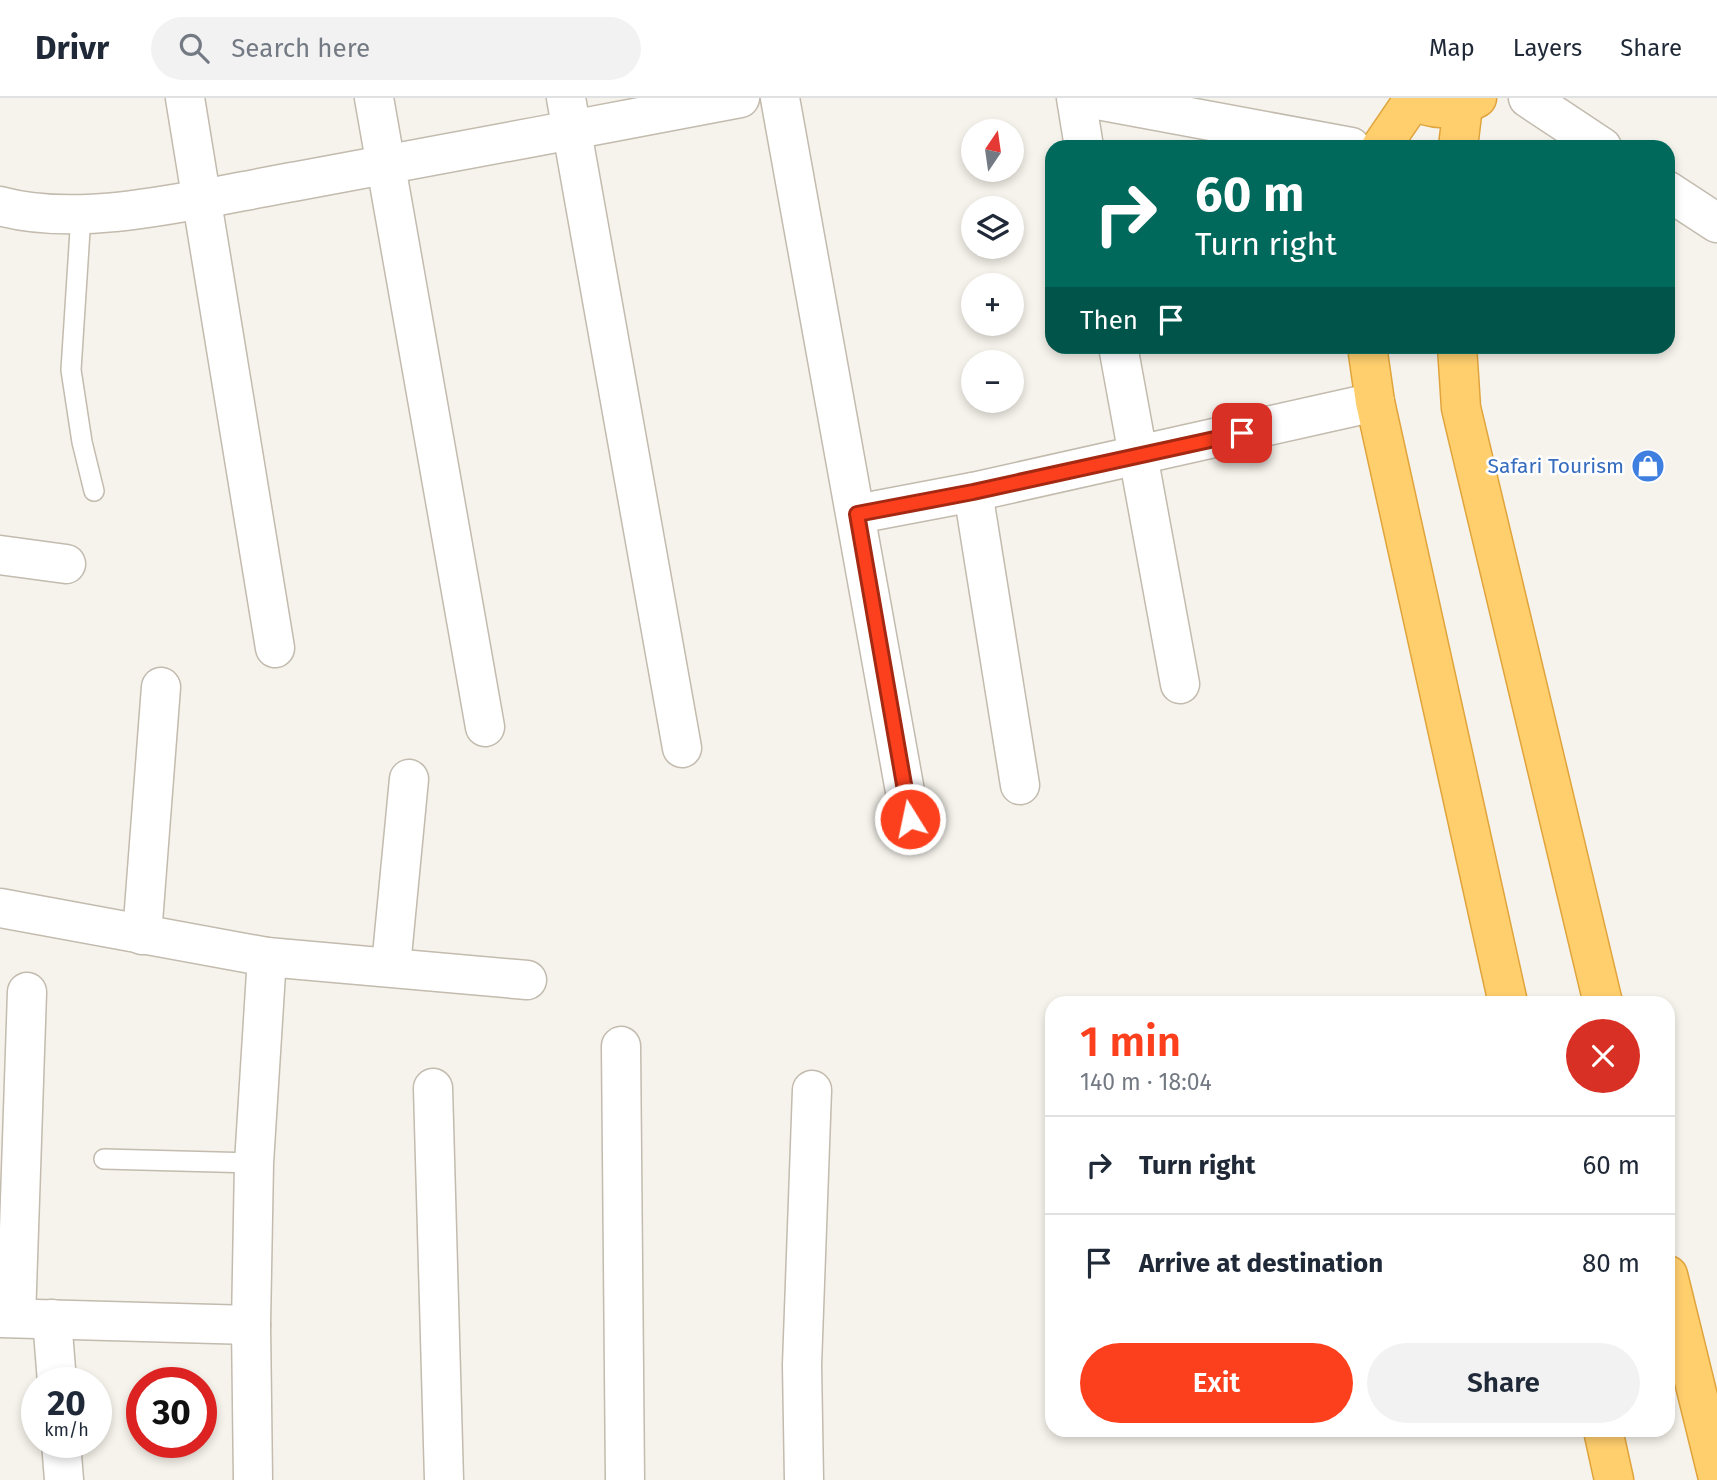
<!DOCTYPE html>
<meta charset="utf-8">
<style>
:root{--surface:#fff;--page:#f2f2f3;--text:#1f2937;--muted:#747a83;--line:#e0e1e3;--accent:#fc3f1d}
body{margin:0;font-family:"Fira Sans",sans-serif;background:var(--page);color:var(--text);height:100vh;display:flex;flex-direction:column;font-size:26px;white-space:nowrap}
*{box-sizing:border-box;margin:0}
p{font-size:23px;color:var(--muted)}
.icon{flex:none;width:38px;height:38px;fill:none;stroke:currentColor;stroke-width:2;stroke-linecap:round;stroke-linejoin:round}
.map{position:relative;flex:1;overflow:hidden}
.drawer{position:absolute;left:1045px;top:898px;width:630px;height:441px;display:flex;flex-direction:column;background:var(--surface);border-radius:21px;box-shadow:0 4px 10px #0003}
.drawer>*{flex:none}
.top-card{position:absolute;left:1045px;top:42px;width:630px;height:214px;border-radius:21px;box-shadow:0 4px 10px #0003;background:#00695c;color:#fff;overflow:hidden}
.needle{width:46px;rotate:13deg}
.controls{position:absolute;left:961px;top:21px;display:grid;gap:14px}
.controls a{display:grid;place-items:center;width:63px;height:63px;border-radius:50%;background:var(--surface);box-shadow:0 4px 10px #0003;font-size:35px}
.speed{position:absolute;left:21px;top:1269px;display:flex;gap:14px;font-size:35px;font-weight:700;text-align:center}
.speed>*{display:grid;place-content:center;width:91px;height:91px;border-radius:50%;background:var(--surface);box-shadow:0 4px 10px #0003;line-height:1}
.speed small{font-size:18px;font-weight:400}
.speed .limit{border:10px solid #d22;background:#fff;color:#111}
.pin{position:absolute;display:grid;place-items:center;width:60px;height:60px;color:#fff;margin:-30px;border-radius:14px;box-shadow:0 4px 10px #0006}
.me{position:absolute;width:77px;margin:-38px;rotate:350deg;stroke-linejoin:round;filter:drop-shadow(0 0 5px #0008)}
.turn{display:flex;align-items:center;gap:24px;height:147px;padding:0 35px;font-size:32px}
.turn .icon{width:91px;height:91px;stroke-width:2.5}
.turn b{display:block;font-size:49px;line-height:60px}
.then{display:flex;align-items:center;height:66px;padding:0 35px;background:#0003;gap:14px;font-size:26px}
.round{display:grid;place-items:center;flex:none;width:74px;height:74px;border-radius:37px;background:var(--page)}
.overview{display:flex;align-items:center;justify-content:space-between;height:119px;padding:0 35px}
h1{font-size:42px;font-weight:600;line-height:52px;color:var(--accent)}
.action{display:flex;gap:14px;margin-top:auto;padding:14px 35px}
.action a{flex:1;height:80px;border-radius:42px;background:var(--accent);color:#fff;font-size:28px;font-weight:600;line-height:80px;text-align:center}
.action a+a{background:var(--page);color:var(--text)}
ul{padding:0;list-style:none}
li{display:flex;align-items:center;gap:21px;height:98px;padding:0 35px;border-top:2px solid var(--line)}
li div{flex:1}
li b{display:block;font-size:26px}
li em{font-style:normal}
header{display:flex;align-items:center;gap:42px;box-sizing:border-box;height:98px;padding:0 35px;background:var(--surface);border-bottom:2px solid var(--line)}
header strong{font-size:33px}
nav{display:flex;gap:38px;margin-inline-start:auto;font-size:24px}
.search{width:490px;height:63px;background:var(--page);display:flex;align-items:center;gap:18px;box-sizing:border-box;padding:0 24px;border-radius:38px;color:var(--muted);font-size:26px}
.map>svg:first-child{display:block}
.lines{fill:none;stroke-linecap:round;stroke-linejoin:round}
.lane-casing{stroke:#c2bbae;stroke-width:22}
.street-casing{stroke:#c2bbae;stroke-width:41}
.highway-casing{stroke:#e0a43c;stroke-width:41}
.lane{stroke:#fff;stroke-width:19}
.street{stroke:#fff;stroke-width:38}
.highway{stroke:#ffcf6e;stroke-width:38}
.route-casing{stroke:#a42913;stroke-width:18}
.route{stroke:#fc3f1d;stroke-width:12}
.labels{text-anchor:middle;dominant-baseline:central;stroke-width:5;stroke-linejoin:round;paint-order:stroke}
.shop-label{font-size:21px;fill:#366cbe;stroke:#fff;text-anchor:end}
</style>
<header>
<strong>Drivr</strong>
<div class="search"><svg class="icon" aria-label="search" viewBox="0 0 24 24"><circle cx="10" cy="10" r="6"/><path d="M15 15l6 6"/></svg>Search here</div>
<nav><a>Map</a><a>Layers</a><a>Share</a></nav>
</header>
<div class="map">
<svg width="1717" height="1382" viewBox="0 0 1717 1382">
<rect width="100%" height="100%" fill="#f6f3ec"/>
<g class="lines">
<defs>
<g id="lane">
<path d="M81,117L71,272L82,344L94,393"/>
<path d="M104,1061L254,1065"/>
</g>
<g id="street">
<path d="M185,0L275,550"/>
<path d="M374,0L485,629"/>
<path d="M566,0L682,650"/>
<path d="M780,0L910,721"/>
<path d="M1076,0L1084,49"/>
<path d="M1087,0L1351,49"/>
<path d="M1528,0L1602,49"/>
<path d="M1668,93L1717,125"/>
<path d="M0,108C87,132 209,98 298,83C445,56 593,28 740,0"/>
<path d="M1118,248L1180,586"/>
<path d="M973,394L1020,687"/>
<path d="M857,416L973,394L1375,304"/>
<path d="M0,457L66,466"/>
<path d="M0,810L267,859L527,882"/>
<path d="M142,837L161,589"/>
<path d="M391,868L409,681"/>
<path d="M621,948L625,1382"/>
<path d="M433,990L444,1382"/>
<path d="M0,1220L251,1227"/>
<path d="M16,1220L27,894"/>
<path d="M52,1221L57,1284"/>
<path d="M61,1344L64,1382"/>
<path d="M253,1382L251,1227L254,1065L267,859"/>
<path d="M804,1382L802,1267L812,992"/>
</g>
<g id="highway">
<path d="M1410,0C1432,14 1455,13 1477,0"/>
<path d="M1381,49L1413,2"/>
<path d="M1458,49L1463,8"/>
<path d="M1367,248L1375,304L1508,905"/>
<path d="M1457,248L1461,310L1603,905"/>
<path d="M1668,1177L1717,1376"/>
<path d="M1603,1332L1614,1382"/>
</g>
</defs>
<!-- lane casing -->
<use href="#lane" class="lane-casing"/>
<!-- street casing -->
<use href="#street" class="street-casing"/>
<!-- highway casing -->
<use href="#highway" class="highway-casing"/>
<!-- lane -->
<use href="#lane" class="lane"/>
<!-- street -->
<use href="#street" class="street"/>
<!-- highway -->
<use href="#highway" class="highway"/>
</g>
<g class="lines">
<defs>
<path id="route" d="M910,721L857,416L973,394L1242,335"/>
</defs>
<!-- route casing -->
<use href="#route" class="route-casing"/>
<!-- route -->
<use href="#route" class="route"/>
</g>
<!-- icons -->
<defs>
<symbol id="shop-disc" viewBox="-11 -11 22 22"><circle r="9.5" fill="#3f7fe0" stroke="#fff"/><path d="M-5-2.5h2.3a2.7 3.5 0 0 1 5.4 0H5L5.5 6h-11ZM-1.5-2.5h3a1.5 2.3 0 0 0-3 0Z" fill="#fff"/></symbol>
</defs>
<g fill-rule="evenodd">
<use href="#shop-disc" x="1629" y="349" width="38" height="38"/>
</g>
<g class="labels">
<!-- shop labels -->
<g class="shop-label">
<text x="1624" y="368">Safari Tourism</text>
</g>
</g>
</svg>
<div class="controls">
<a><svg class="needle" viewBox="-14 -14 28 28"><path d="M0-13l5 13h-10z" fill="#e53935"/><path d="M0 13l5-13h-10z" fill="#747a83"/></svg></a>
<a><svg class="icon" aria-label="layers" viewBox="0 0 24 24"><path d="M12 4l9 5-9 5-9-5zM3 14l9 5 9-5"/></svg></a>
<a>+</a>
<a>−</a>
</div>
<div class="speed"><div>20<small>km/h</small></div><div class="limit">30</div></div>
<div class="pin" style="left:1242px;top:335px;background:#d93025"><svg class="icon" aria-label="arrive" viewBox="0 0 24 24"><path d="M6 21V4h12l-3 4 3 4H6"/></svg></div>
<svg class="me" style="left:910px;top:721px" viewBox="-20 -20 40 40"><circle r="17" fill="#fc3f1d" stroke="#fff" stroke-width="3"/><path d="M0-11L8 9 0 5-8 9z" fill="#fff"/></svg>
<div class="top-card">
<div class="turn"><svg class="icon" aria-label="right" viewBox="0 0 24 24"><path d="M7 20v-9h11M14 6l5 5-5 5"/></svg><div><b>60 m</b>Turn right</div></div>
<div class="then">Then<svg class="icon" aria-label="arrive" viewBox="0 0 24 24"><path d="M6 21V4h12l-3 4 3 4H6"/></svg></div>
</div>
<section class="drawer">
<div class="overview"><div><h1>1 min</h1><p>140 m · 18:04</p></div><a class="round" style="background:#d93025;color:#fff"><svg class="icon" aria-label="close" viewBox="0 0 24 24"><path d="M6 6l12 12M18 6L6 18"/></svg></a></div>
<ul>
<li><svg class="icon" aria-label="right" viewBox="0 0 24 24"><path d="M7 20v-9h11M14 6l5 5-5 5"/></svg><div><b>Turn right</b></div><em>60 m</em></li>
<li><svg class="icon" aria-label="arrive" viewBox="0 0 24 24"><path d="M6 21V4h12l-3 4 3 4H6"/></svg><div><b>Arrive at destination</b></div><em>80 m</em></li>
</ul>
<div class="action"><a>Exit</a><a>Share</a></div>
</section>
</div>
